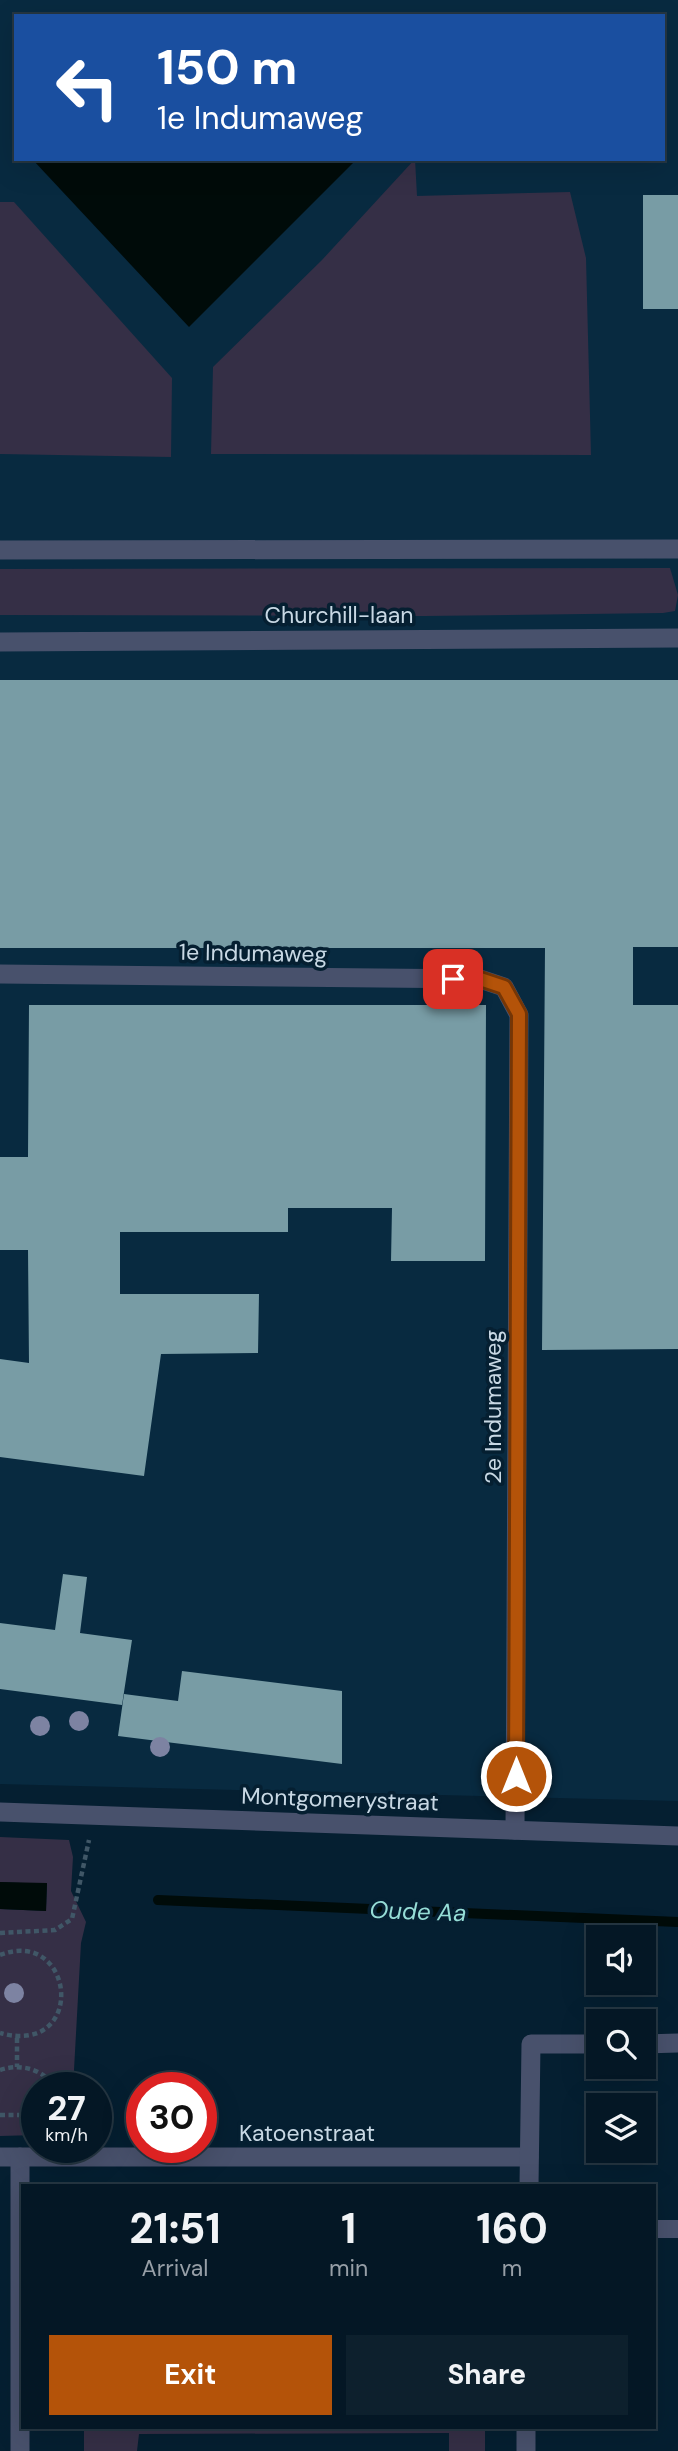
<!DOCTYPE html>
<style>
:root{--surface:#041725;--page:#0d202d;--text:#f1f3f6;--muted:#979fa7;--line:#253642;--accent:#b45309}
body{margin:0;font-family:"DM Sans",sans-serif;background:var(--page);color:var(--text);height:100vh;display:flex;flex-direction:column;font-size:26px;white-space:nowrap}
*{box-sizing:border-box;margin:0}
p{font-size:23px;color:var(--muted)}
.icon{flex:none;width:38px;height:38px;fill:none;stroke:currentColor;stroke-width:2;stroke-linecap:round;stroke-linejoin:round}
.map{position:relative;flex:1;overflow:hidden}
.panel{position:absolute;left:21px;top:2184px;width:635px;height:245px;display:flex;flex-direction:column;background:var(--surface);border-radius:0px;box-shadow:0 7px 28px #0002,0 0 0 2px var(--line)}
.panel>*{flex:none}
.banner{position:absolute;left:14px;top:14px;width:651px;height:147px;border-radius:0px;box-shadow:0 7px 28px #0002,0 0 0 2px var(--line);background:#1a4fa0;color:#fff;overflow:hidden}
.controls{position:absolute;left:586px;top:1925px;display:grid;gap:14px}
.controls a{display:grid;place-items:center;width:70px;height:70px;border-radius:0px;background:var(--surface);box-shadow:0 7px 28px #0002,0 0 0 2px var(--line);font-size:35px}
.speed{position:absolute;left:21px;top:2072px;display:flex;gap:14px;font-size:35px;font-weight:700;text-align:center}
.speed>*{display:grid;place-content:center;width:91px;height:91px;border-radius:50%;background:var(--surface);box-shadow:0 7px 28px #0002,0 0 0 2px var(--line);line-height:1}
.speed small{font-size:18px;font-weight:400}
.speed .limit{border:10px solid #d22;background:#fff;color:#111}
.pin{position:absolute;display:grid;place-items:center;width:60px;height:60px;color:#fff;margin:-30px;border-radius:14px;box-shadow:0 4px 10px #0006}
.me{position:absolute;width:77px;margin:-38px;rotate:0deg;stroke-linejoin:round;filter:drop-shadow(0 0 5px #0008)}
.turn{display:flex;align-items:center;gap:24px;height:147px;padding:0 28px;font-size:32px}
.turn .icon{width:91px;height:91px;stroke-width:2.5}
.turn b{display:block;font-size:49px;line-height:60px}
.eta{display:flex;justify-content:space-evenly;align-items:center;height:119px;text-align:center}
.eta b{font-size:42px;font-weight:700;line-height:49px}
.action{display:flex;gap:14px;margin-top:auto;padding:14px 28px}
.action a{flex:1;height:80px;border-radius:0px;background:var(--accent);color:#fff;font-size:28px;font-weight:700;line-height:80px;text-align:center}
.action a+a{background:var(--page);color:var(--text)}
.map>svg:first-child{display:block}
.built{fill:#082a40;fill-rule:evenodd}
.green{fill:#352f46}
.water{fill:#000b09}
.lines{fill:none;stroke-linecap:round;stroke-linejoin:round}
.stream{stroke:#000b09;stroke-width:10}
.building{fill:#789ca5}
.path{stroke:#405767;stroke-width:4.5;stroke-dasharray:5 3.5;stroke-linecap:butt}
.service{stroke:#48516c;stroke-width:18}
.minor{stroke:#48516c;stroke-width:19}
.tertiary{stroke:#48516c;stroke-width:19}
.tree{fill:#7d83a2}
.route-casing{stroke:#753606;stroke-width:18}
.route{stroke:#b45309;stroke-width:12}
.labels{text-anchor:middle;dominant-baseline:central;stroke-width:7;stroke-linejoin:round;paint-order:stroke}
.street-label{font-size:23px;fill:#c8d8e4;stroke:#051f31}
.water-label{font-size:24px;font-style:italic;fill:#96ddd6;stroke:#051f31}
</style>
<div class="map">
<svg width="678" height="2451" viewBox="0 0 678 2451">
<rect width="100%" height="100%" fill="#051f31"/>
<!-- built -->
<path class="built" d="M0,0H678V1801L0,1784ZM16,16H663V159H16Z"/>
<!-- green -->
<g class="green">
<path d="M415,159L417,196L570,192L586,258L591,455L211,454L213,367L322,260Z"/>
<path d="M0,202H14L172,378L171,457L0,454Z"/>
<path d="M670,568L678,595L675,611L663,613L424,616L0,615V569Z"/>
<path d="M0,1837L69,1840L73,1857L71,1891L86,1922L81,1943L73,2088H37V2135L0,2136V1909L46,1911L47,1884L0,1882Z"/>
<path d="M84,2427H485V2451H449V2433L139,2434L137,2451H84Z"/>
</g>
<!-- water -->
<g class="water">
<path d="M243,159H357L189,327L33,160Z"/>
<path d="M0,1882L47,1883L46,1911L0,1909Z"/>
</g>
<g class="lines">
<!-- stream -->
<path class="stream" d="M158,1900L678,1922"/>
</g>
<!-- building -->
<g class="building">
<rect x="643" y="195" width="35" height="114"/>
<path d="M0,680H678V947H633V1005H678V1349L542,1350L545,948H0Z"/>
<path d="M29,1005H486L485,1261H391L392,1208H288V1232H120V1294H259L258,1353L161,1354L144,1476L0,1457V1359L29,1363L28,1250H0V1157H28Z"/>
<path d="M63,1574L87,1577L80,1633L132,1640L122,1705L0,1689V1623L55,1630Z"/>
<path d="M182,1671L342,1691V1764L118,1736L124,1694L178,1701Z"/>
</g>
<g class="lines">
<!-- path -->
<g class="path">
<path d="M0,1933L55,1930L72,1919L89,1840"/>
<path d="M0,1955C75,1926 88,2057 0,2033"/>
<path d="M17,2038V2067"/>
<path d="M0,2070C21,2063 43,2069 56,2088"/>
<path d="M0,2115H37"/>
</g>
<!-- service -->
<path class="service" d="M654,2229H678"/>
<!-- minor -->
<g class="minor">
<path d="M0,642L678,638"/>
<path d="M0,974L480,979L504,987L519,1015L515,1830"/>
<path d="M0,1812L678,1836"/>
<path d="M644,2044L678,2043"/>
<path d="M0,2157H529"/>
<path d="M20,2157V2451"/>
<path d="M529,2186L531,2044H598"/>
<path d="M526,2427V2451"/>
</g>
<!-- tertiary -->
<path class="tertiary" d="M0,550L678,549"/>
</g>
<!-- trees -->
<g class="tree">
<circle cx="79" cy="1721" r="10"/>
<circle cx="40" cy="1726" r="10"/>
<circle cx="160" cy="1747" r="10"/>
<circle cx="14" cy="1993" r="10"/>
</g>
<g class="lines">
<defs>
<path id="route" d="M453,979H480L504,987L519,1014L516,1776"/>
</defs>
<!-- route casing -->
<use href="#route" class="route-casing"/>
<!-- route -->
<use href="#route" class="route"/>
</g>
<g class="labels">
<!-- street labels -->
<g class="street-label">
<text x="339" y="615">Churchill-laan</text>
<text transform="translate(253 953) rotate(1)">1e Indumaweg</text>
<text transform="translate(493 1407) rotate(-90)">2e Indumaweg</text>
<text transform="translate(340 1799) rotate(2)">Montgomerystraat</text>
<text x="307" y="2133">Katoenstraat</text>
</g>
<!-- water labels -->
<g class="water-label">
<text transform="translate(418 1911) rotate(2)">Oude Aa</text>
</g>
</g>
</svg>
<div class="controls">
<a><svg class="icon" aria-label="sound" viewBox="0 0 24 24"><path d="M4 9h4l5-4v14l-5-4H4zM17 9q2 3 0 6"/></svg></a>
<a><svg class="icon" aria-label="search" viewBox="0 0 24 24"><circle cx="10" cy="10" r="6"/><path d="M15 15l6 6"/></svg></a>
<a><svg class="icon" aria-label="layers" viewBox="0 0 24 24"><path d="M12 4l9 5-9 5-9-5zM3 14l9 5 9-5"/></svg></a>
</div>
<div class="speed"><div>27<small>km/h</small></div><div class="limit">30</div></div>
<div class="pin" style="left:453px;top:979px;background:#d93025"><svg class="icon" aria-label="arrive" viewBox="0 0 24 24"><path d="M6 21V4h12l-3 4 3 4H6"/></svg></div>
<svg class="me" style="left:516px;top:1776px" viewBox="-20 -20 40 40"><circle r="17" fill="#b45309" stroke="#fff" stroke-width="3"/><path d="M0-11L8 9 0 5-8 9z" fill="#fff"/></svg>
<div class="banner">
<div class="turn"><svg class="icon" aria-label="left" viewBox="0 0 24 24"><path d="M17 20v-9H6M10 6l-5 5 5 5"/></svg><div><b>150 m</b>1e Indumaweg</div></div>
</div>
<section class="panel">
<div class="eta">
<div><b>21:51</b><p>Arrival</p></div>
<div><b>1</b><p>min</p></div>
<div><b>160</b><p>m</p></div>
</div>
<div class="action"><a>Exit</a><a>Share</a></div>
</section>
</div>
